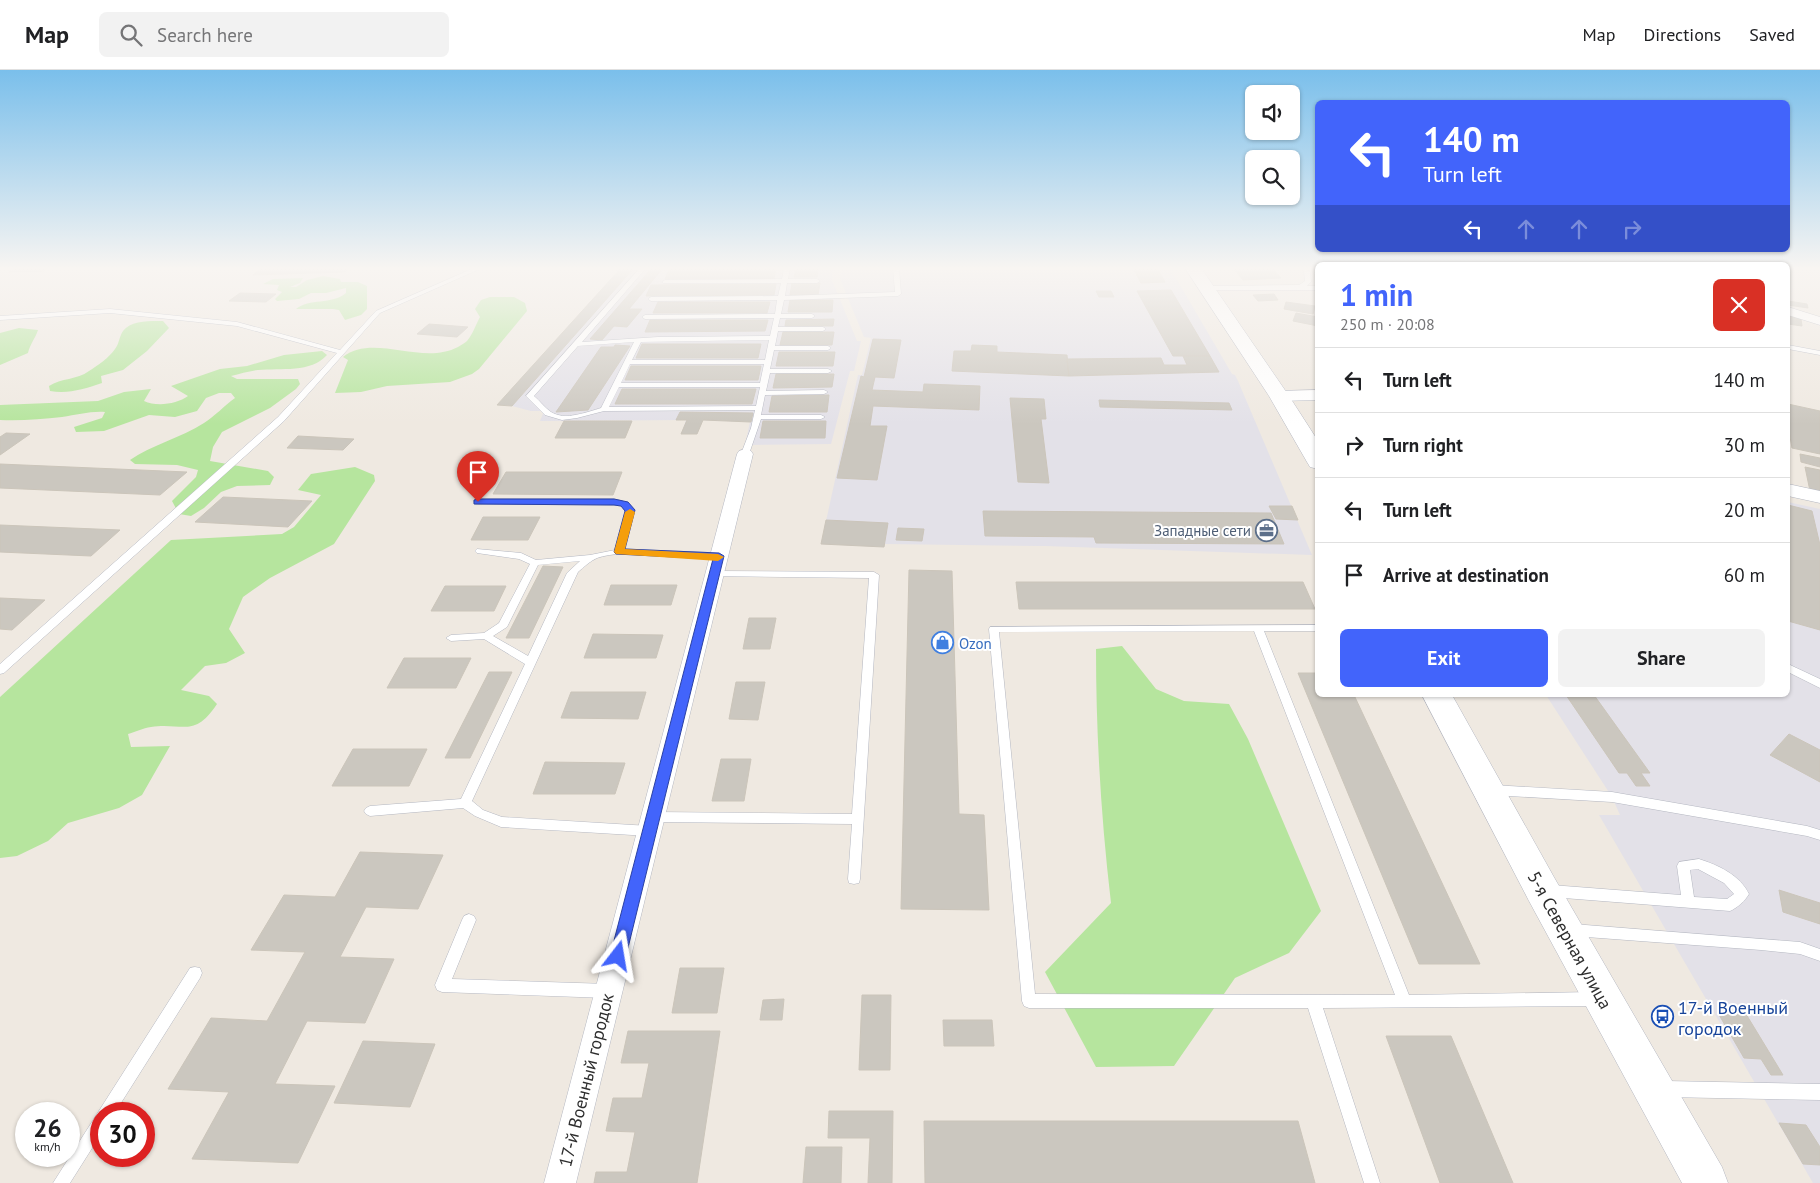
<!DOCTYPE html>
<meta charset="utf-8">
<style>
:root{--surface:#fff;--page:#f2f2f2;--text:#202124;--muted:#757577;--line:#e0e0e0;--accent:#4264fb}
body{margin:0;font-family:"PT Sans",sans-serif;background:var(--page);color:var(--text);height:100vh;display:flex;flex-direction:column;font-size:19px;white-space:nowrap}
*{box-sizing:border-box;margin:0}
p{font-size:16px;color:var(--muted)}
.icon{flex:none;width:28px;height:28px;fill:none;stroke:currentColor;stroke-width:2;stroke-linecap:round;stroke-linejoin:round}
.map{position:relative;flex:1;overflow:hidden}
.side{position:absolute;left:1315px;top:192px;width:475px;height:435px;display:flex;flex-direction:column;background:var(--surface);border-radius:8px;box-shadow:0 1px 4px #0004}
.side>*{flex:none}
.guide{position:absolute;left:1315px;top:30px;width:475px;height:152px;border-radius:8px;box-shadow:0 1px 4px #0004;background:#4264fb;color:#fff;overflow:hidden}
.fabs{position:absolute;left:1245px;top:15px;display:grid;gap:10px}
.fabs a{display:grid;place-items:center;width:55px;height:55px;border-radius:8px;background:var(--surface);box-shadow:0 1px 4px #0004;font-size:25px}
.speed{position:absolute;left:15px;top:1032px;display:flex;gap:10px;font-size:25px;font-weight:700;text-align:center}
.speed>*{display:grid;place-content:center;width:65px;height:65px;border-radius:50%;background:var(--surface);box-shadow:0 1px 4px #0004;line-height:1}
.speed small{font-size:12px;font-weight:400}
.speed .limit{border:8px solid #d22;background:#fff;color:#111}
.pin{position:absolute;display:grid;place-items:center;width:42px;height:42px;color:#fff;margin:-51px -21px;border-radius:50% 50% 50% 0;rotate:-45deg;box-shadow:0 0 5px #0007}
.pin .icon{rotate:45deg}
.me{position:absolute;width:55px;margin:-28px;rotate:14deg;stroke-linejoin:round;filter:drop-shadow(0 0 4px #0008)}
.turn{display:flex;align-items:center;gap:18px;height:105px;padding:0 25px;font-size:22px}
.turn .icon{width:65px;height:65px;stroke-width:2.5}
.turn b{display:block;font-size:35px;line-height:42px}
.lanes{display:flex;align-items:center;height:48px;padding:0 25px;background:#0003;justify-content:center;gap:25px;direction:ltr}
.lanes .off{opacity:.35}
.round{display:grid;place-items:center;flex:none;width:52px;height:52px;border-radius:8px;background:var(--page)}
.head{display:flex;align-items:center;justify-content:space-between;height:85px;padding:0 25px}
h1{font-size:30px;font-weight:800;line-height:38px;color:var(--accent)}
.primary-button{display:flex;gap:10px;margin-top:auto;padding:10px 25px}
.primary-button a{flex:1;height:58px;border-radius:8px;background:var(--accent);color:#fff;font-size:20px;font-weight:800;line-height:58px;text-align:center}
.primary-button a+a{background:var(--page);color:var(--text)}
ul{padding:0;list-style:none}
li{display:flex;align-items:center;gap:15px;height:65px;padding:0 25px;border-top:1px solid var(--line)}
li div{flex:1}
li b{display:block;font-size:19px}
li em{font-style:normal}
header{display:flex;align-items:center;gap:30px;box-sizing:border-box;height:70px;padding:0 25px;background:var(--surface);border-bottom:1px solid var(--line)}
header strong{font-size:24px}
nav{display:flex;gap:28px;margin-inline-start:auto;font-size:18px}
.search{width:350px;height:45px;background:var(--page);display:flex;align-items:center;gap:12px;box-sizing:border-box;padding:0 18px;border-radius:8px;color:var(--muted);font-size:19px}
.map>svg:first-child{display:block}
.industrial{fill:#e3e1e8}
.green{fill:#b6e59e}
.building{fill:#cbc7bf;stroke:#cbc5ba}
.lines{fill:none;stroke-linecap:round;stroke-linejoin:round}
.service-casing{stroke:#b4b7c1;stroke-width:1}
.minor-casing{stroke:#b4b7c1;stroke-width:1}
.tertiary-casing{stroke:#b4b7c1;stroke-width:1}
.secondary-casing{stroke:#b4b7c1;stroke-width:1}
.service{fill:#fff;fill-rule:evenodd}
.minor{fill:#fff;fill-rule:evenodd}
.tertiary{fill:#fff;fill-rule:evenodd}
.secondary{fill:#fff;fill-rule:evenodd}
.route{fill:#4264fb;stroke:#2b41a3}
.slow{fill:#f59e0b}
.labels{text-anchor:middle;dominant-baseline:central;stroke-width:4;stroke-linejoin:round;paint-order:stroke}
.service-label{font-size:15px;fill:#4e5e75;stroke:#fff;text-anchor:end}
.shop-label{font-size:15px;fill:#366cbe;stroke:#fff;text-anchor:start}
.near-street-label{font-size:18px;fill:#2e2e2e;stroke:#fff}
.near-transit-label{font-size:18px;fill:#164399;stroke:#fff;text-anchor:start}
</style>
<header>
<strong>Map</strong>
<div class="search"><svg class="icon" aria-label="search" viewBox="0 0 24 24"><circle cx="10" cy="10" r="6"/><path d="M15 15l6 6"/></svg>Search here</div>
<nav><a>Map</a><a>Directions</a><a>Saved</a></nav>
</header>
<div class="map">
<svg width="1820" height="1113" viewBox="0 0 1820 1113">
<rect width="100%" height="100%" fill="#efe9e1"/>
<!-- industrial -->
<g class="industrial">
<path d="M634,198H833L832,210L857,271H861L854,301H850L831,374L745,375L750,352L703,350L697,364H681L686,350L540,351L544,341H531L512,336Z"/>
<path d="M841,198H1170L1232,304L1235,305L1238,311L1312,485L1045,476L885,474L884,477L821,474L858,305H862L871,268L864,267L840,209Z"/>
<path d="M1788,432L1820,439V1113H1813L1599,745H1620L1612,727L1546,625H1788Z"/>
</g>
<!-- green -->
<g class="green">
<path d="M323,206L340,209L341,212H358L367,216V239L361,245L345,250L339,240L333,239H296C309,228 332,235 346,223V218L326,223H311L299,229L277,231L275,229L282,222L277,220L279,215L263,214L273,209L303,208L300,213L290,217H296L307,210Z"/>
<path d="M490,227H514L525,233L527,241L479,299L472,304L450,312L387,316L361,322L335,323L348,290L343,287C373,263 422,296 458,277C461,275 465,273 467,271C473,264 476,254 480,247L475,239L481,230Z"/>
<path d="M163,251L169,258L147,281L123,300L101,306L102,313C84,319 69,324 50,321L49,316C61,308 77,310 89,301C97,296 110,287 115,279C119,274 119,267 123,261C131,250 151,251 163,251Z"/>
<path d="M19,258L38,260C35,269 30,274 28,283L0,295V263Z"/>
<path d="M322,281L327,285C311,303 281,298 258,300C249,301 240,304 231,306L237,309H298L300,314L296,319L270,338L222,362L213,377L210,391L268,401L274,407L270,415L237,416L221,422L204,438L191,446L179,444L172,431L196,407L198,400L177,395L135,394L130,390C151,375 181,368 204,353C215,346 224,336 235,328L231,323H219L206,328L197,341L175,347L149,345L104,361L76,362L74,357L102,348L105,342C90,341 77,345 62,347C42,349 21,351 0,350V335L98,331L124,322L151,319L144,331C157,337 177,334 188,326L171,316L220,299L247,296L284,285Z"/>
<path d="M355,397L374,405L375,411L334,474L270,508L243,527L229,559L245,583L226,593L205,596L181,620L209,626L217,634C194,669 182,652 151,657C143,658 135,662 128,664L131,677L170,676L142,725L119,738L68,753L48,771L17,786L0,788V627L171,470L282,464L294,457L321,425L298,420L311,404Z"/>
<path d="M1122,576L1156,619L1184,631L1229,634L1248,669L1321,841L1289,883L1235,908L1174,996L1096,997L1045,902L1111,833C1101,748 1096,664 1096,579Z"/>
</g>
<!-- building -->
<g class="building">
<path d="M15,198H47L44,201L9,202Z"/>
<path d="M261,198H349L345,202L253,205Z"/>
<path d="M621,198H634L512,336L497,335Z"/>
<path d="M652,198H663L629,239H642L627,257L614,256L602,270L590,269Z"/>
<path d="M670,198H776L774,209H665Z"/>
<path d="M796,198H818L817,207H794Z"/>
<path d="M1133,198H1157L1165,212L1141,213Z"/>
<path d="M1233,198H1272L1281,208L1243,210Z"/>
<path d="M792,213H820L818,225H790Z"/>
<path d="M776,214L774,225L646,226L651,215Z"/>
<path d="M1171,220L1210,286H1173L1137,221Z"/>
<path d="M1096,221H1111L1114,227H1099Z"/>
<path d="M240,223L276,224L266,232L229,231Z"/>
<path d="M1274,224L1278,230L1258,231L1253,225Z"/>
<path d="M790,230H833L832,242H788Z"/>
<path d="M1788,231L1807,234L1808,238L1788,235Z"/>
<path d="M658,232H770L767,243H653Z"/>
<path d="M1286,232L1315,236L1313,244L1284,239Z"/>
<path d="M1296,243L1318,247V256L1293,251Z"/>
<path d="M1788,246L1801,249L1802,256L1788,254Z"/>
<path d="M834,249L833,256H785L786,250Z"/>
<path d="M650,250H768L765,261L645,262Z"/>
<path d="M429,254L468,257L457,267L417,264Z"/>
<path d="M783,262H834L832,275H780Z"/>
<path d="M873,269L901,270L894,308L875,307L872,320L923,322L924,314L980,316L979,340L873,336L870,356H887L877,410L837,408L861,306L864,307Z"/>
<path d="M642,274H761L758,288H636Z"/>
<path d="M615,275L630,276L588,340L556,342L601,277H614Z"/>
<path d="M972,275L997,276V282L1067,285L1069,306L952,301L954,281H971Z"/>
<path d="M779,282H835L833,296H776Z"/>
<path d="M1183,286H1210L1219,302L1069,306L1067,289L1161,288L1164,295H1187Z"/>
<path d="M631,296H761L758,310H625Z"/>
<path d="M776,304H834L832,317L773,318Z"/>
<path d="M622,319H756L752,334H615Z"/>
<path d="M829,325L827,342H769L772,326Z"/>
<path d="M1010,328L1044,329L1046,349H1041L1049,413L1018,412Z"/>
<path d="M1099,330L1229,333L1232,340L1100,337Z"/>
<path d="M1788,334L1820,341V384L1792,378L1788,355Z"/>
<path d="M680,342L753,343L751,352L703,350L697,364H681L687,350H676Z"/>
<path d="M564,351H632L625,368H555Z"/>
<path d="M763,351H826L825,368H760Z"/>
<path d="M6,363L30,364L0,385V367Z"/>
<path d="M298,366L354,369L343,380L287,378Z"/>
<path d="M1800,384L1820,388V397L1801,392Z"/>
<path d="M0,394L187,402L160,425L0,418Z"/>
<path d="M1805,397L1820,400V424L1810,421Z"/>
<path d="M506,402H622L613,425L493,424Z"/>
<path d="M223,427L312,431L288,457L195,452Z"/>
<path d="M1788,435L1812,441L1820,475V560L1788,551Z"/>
<path d="M1269,436H1292L1298,450L1276,449Z"/>
<path d="M983,441L1271,443L1284,474L1096,473L1094,467L985,466Z"/>
<path d="M483,447H540L528,470H471Z"/>
<path d="M826,450L888,453L884,477L821,474Z"/>
<path d="M0,455L120,460L91,486L0,482Z"/>
<path d="M898,458L924,459L922,471L896,470Z"/>
<path d="M543,496L563,497L529,568H506Z"/>
<path d="M909,500L952,501L959,744L984,745L989,840L901,839Z"/>
<path d="M1016,512H1303L1315,539H1019Z"/>
<path d="M611,515H677L671,535H604Z"/>
<path d="M445,516H506L494,541H431Z"/>
<path d="M0,528L45,530L12,560L0,559Z"/>
<path d="M749,548H776L770,579H743Z"/>
<path d="M593,564L663,565L656,588H584Z"/>
<path d="M404,588H471L456,618H387Z"/>
<path d="M489,602H512L470,688H445Z"/>
<path d="M1298,603H1318V625H1354L1480,894H1419Z"/>
<path d="M736,612H765L758,650L729,649Z"/>
<path d="M571,622H646L638,649L561,648Z"/>
<path d="M1566,625H1594L1650,703H1641L1650,716H1636L1627,703H1619Z"/>
<path d="M1789,664L1820,680V712L1770,685Z"/>
<path d="M353,679H427L409,716H332Z"/>
<path d="M721,689H751L744,731H712Z"/>
<path d="M545,692L625,693L615,724H533Z"/>
<path d="M360,782L443,785L418,839L366,837L340,887L394,889L365,953L307,951L275,1014L335,1016L298,1093L192,1089L229,1022L168,1019L211,948L267,951L305,882L251,880L284,825L335,827Z"/>
<path d="M1779,820L1820,833V854L1783,842Z"/>
<path d="M680,898H724L717,943H672Z"/>
<path d="M862,925H891L890,1000H859Z"/>
<path d="M784,929L782,950H760L763,930Z"/>
<path d="M1718,943L1746,944L1783,1005H1771L1761,989L1744,988Z"/>
<path d="M943,950H992L994,976H944Z"/>
<path d="M628,961H720L697,1113H594L596,1102H627L635,1062L606,1061L613,1028H642L649,993H621Z"/>
<path d="M1386,966H1451L1513,1113H1440Z"/>
<path d="M363,971L435,974L410,1037L334,1033Z"/>
<path d="M829,1041H893L892,1113H868L870,1068H828Z"/>
<path d="M924,1051H1298L1315,1113H925Z"/>
<path d="M1779,1053L1806,1055L1820,1077V1095L1803,1094Z"/>
<path d="M806,1077H842L841,1113H803Z"/>
</g>
<g class="lines">
<defs>
<g id="service">
<path d="M474,198H482L380,243L284,351L4,603L0,604V594L278,347L337,283L237,256L110,243L0,250V246L110,239L237,252L340,280L376,241Z"/>
<path d="M640,198H646L582,272L658,267L770,266L774,248L645,249L642,247L645,245L775,244L777,230L651,231L648,229L651,227L778,226L781,213H663V211L665,210L782,209L784,198H790L788,209H817L820,211L817,213H787L785,226L895,222L893,198H899L901,224L898,226L784,230L781,244H812L815,246L812,248H780L778,257H823L826,259L823,261H778L775,276H828L831,278L828,280H774L770,299H828L832,301L828,303H770L766,321L824,320L828,322L824,324L765,325L761,345H821L825,347L821,349H761L749,384L745,386L741,384L751,358L755,340L604,341L577,348L562,350L545,345L526,326ZM769,270L765,290H632L641,272ZM634,272L601,338C587,342 565,351 551,342C545,338 540,331 534,326L578,276ZM630,294H764L760,313H621ZM619,317H760L756,336L609,337Z"/>
<path d="M1300,198H1306L1310,202L1311,212L1307,216H1318V220H1206L1203,218L1206,216L1299,215L1305,211L1304,202Z"/>
<path d="M1788,275L1820,281V285L1788,279Z"/>
<path d="M478,429H614C623,431 628,432 634,440L624,479L719,483L724,486L719,489C687,487 626,478 597,488C590,491 584,497 578,502L472,731L483,740L502,747L649,756L653,757L655,761L653,765L649,766L501,757L475,746L463,738L370,746L366,744L364,741L366,738L370,736L461,729L525,594L484,569L451,571L446,568L451,565L484,563L499,553L530,494L519,489L477,483L475,481L477,479L521,483L536,490L590,485L615,480L626,440L621,436L614,435L475,434L474,432ZM580,491L567,503L528,586L493,566L507,557L538,495Z"/>
<path d="M714,501L874,502L879,505L860,809L859,813L854,814L849,813L848,809L852,754L653,752L649,750L647,747L649,744L653,742L852,744L869,508L711,506L709,504L711,502Z"/>
<path d="M1318,555V561H1264L1409,925L1595,922L1600,924L1602,929L1600,934L1595,936L1323,938L1380,1113H1364L1308,938H1029L1024,936L1022,931L989,559L990,557ZM1254,561L1395,925L1035,924L999,562Z"/>
<path d="M1788,594L1820,609V618L1788,602Z"/>
<path d="M1492,715L1612,722L1807,756L1820,760V770L1807,766L1612,732L1492,725L1488,723L1486,720L1488,717Z"/>
<path d="M1699,789C1718,795 1740,805 1749,824C1745,831 1737,838 1730,841L1551,827L1546,825L1544,821L1546,817L1551,815L1681,825L1677,796L1679,792ZM1698,799L1724,813L1734,824L1727,829L1694,827L1690,800Z"/>
<path d="M469,844L474,846L476,850L452,909L608,914L613,916L615,921L613,926L608,928L442,922L437,920L435,915L462,850L464,846Z"/>
<path d="M1573,854L1800,872L1820,879V891L1800,884L1761,880L1573,866L1568,864L1566,860L1568,856Z"/>
<path d="M195,897L200,898L202,903L200,908L114,1044H101V1064L70,1113H53L190,898Z"/>
<path d="M1665,1011L1820,1014V1030L1665,1027L1660,1024L1657,1019L1660,1014Z"/>
</g>
<g id="minor">
<path d="M1788,237L1820,247V255L1788,245Z"/>
<path d="M745,379L751,381L753,384L576,1113H544L737,384L739,381Z"/>
</g>
<g id="tertiary">
<path d="M1318,320V330L1279,331L1273,330L1270,326L1273,322L1279,321Z"/>
<path d="M1788,414L1820,421V433L1788,426Z"/>
</g>
<g id="secondary">
<path d="M1185,198H1201L1289,326L1318,371V399L1310,397L1307,392L1269,326Z"/>
<path d="M1422,625H1452L1555,809L1722,1097L1728,1113H1682L1529,831Z"/>
</g>
</defs>
<!-- service casing -->
<use href="#service" class="service-casing"/>
<!-- minor casing -->
<use href="#minor" class="minor-casing"/>
<!-- tertiary casing -->
<use href="#tertiary" class="tertiary-casing"/>
<!-- secondary casing -->
<use href="#secondary" class="secondary-casing"/>
<!-- service -->
<use href="#service" class="service"/>
<!-- minor -->
<use href="#minor" class="minor"/>
<!-- tertiary -->
<use href="#tertiary" class="tertiary"/>
<!-- secondary -->
<use href="#secondary" class="secondary"/>
</g>
<!-- sky -->
<linearGradient id="sky" x2="0" y2="1"><stop stop-color="#7abfeb"/><stop offset="0.56" stop-color="#f8f5f2"/><stop offset="1" stop-color="#f8f5f2" stop-opacity="0"/></linearGradient>
<rect width="1820" height="354" fill="url(#sky)"/>
<!-- route -->
<path class="route" d="M478,429H614L628,432L635,440L625,479L719,483L724,486L626,886L624,890L618,893L612,890L610,886L713,489L616,484L614,482L625,441L621,436L614,435L474,434V430Z"/>
<!-- slow -->
<path class="slow" d="M630,439L635,442L625,479L718,484L724,487L718,491L616,484L614,482L625,442Z"/>
<!-- icons -->
<defs>
<symbol id="office-ring" viewBox="-11 -11 22 22"><circle r="9.5" fill="#fff" stroke="#5c6f8a" stroke-width="1.5"/><path d="M-6-3h4V-5.5h4V-3h4V5H-6ZM-1-4.5V-3h2v-1.5ZM-6 0V1H6V0Z" fill="#5c6f8a"/></symbol>
<symbol id="shop-ring" viewBox="-11 -11 22 22"><circle r="9.5" fill="#fff" stroke="#3f7fe0" stroke-width="1.5"/><path d="M-5-2.5h2.3a2.7 3.5 0 0 1 5.4 0H5L5.5 6h-11ZM-1.5-2.5h3a1.5 2.3 0 0 0-3 0Z" fill="#3f7fe0"/></symbol>
<symbol id="bus-ring" viewBox="-11 -11 22 22"><circle r="9.5" fill="#fff" stroke="#1a4fb4" stroke-width="1.5"/><path d="M-5-6H5V4H4V6H2V4H-2V6H-4V4H-5ZM-3.5-4V0h7V-4ZM-3.5 1.2v1.5H-2V1.2ZM2 1.2v1.5H3.5V1.2Z" fill="#1a4fb4"/></symbol>
</defs>
<g fill-rule="evenodd">
<use href="#office-ring" x="1254" y="448" width="25" height="25"/>
<use href="#shop-ring" x="930" y="560" width="25" height="25"/>
<use href="#bus-ring" x="1650" y="934" width="25" height="25"/>
</g>
<g class="labels">
<!-- service labels -->
<g class="service-label">
<text x="1251" y="460">Западные сети</text>
</g>
<!-- shop labels -->
<g class="shop-label">
<text x="959" y="573">Ozon</text>
</g>
<!-- near-street labels -->
<g class="near-street-label">
<text transform="translate(1570 870) rotate(61)">5-я Северная улица</text>
<text transform="translate(586 1010) rotate(-76)">17-й Военный городок</text>
</g>
<!-- near-transit labels -->
<g class="near-transit-label">
<text x="1678" y="937">17-й Военный<tspan x="1678" dy="21">городок</tspan></text>
</g>
</g>
</svg>
<div class="fabs">
<a><svg class="icon" aria-label="sound" viewBox="0 0 24 24"><path d="M4 9h4l5-4v14l-5-4H4zM17 9q2 3 0 6"/></svg></a>
<a><svg class="icon" aria-label="search" viewBox="0 0 24 24"><circle cx="10" cy="10" r="6"/><path d="M15 15l6 6"/></svg></a>
</div>
<div class="speed"><div>26<small>km/h</small></div><div class="limit">30</div></div>
<div class="pin" style="left:478px;top:432px;background:#d93025"><svg class="icon" aria-label="arrive" viewBox="0 0 24 24"><path d="M6 21V4h12l-3 4 3 4H6"/></svg></div>
<svg class="me" style="left:618px;top:886px" viewBox="-20 -20 40 40"><path d="M0-17L14 15 0 8-14 15z" fill="#4264fb" stroke="#fff" stroke-width="4"/></svg>
<div class="guide">
<div class="turn"><svg class="icon" aria-label="left" viewBox="0 0 24 24"><path d="M17 20v-9H6M10 6l-5 5 5 5"/></svg><div><b>140 m</b>Turn left</div></div>
<div class="lanes"><svg class="icon" aria-label="left" viewBox="0 0 24 24"><path d="M17 20v-9H6M10 6l-5 5 5 5"/></svg><svg class="icon off" aria-label="ahead" viewBox="0 0 24 24"><path d="M12 20V5M6 11l6-6 6 6"/></svg><svg class="icon off" aria-label="ahead" viewBox="0 0 24 24"><path d="M12 20V5M6 11l6-6 6 6"/></svg><svg class="icon off" aria-label="right" viewBox="0 0 24 24"><path d="M7 20v-9h11M14 6l5 5-5 5"/></svg></div>
</div>
<section class="side">
<div class="head"><div><h1>1 min</h1><p>250 m · 20:08</p></div><a class="round" style="background:#d93025;color:#fff"><svg class="icon" aria-label="close" viewBox="0 0 24 24"><path d="M6 6l12 12M18 6L6 18"/></svg></a></div>
<ul>
<li><svg class="icon" aria-label="left" viewBox="0 0 24 24"><path d="M17 20v-9H6M10 6l-5 5 5 5"/></svg><div><b>Turn left</b></div><em>140 m</em></li>
<li><svg class="icon" aria-label="right" viewBox="0 0 24 24"><path d="M7 20v-9h11M14 6l5 5-5 5"/></svg><div><b>Turn right</b></div><em>30 m</em></li>
<li><svg class="icon" aria-label="left" viewBox="0 0 24 24"><path d="M17 20v-9H6M10 6l-5 5 5 5"/></svg><div><b>Turn left</b></div><em>20 m</em></li>
<li><svg class="icon" aria-label="arrive" viewBox="0 0 24 24"><path d="M6 21V4h12l-3 4 3 4H6"/></svg><div><b>Arrive at destination</b></div><em>60 m</em></li>
</ul>
<div class="primary-button"><a>Exit</a><a>Share</a></div>
</section>
</div>
